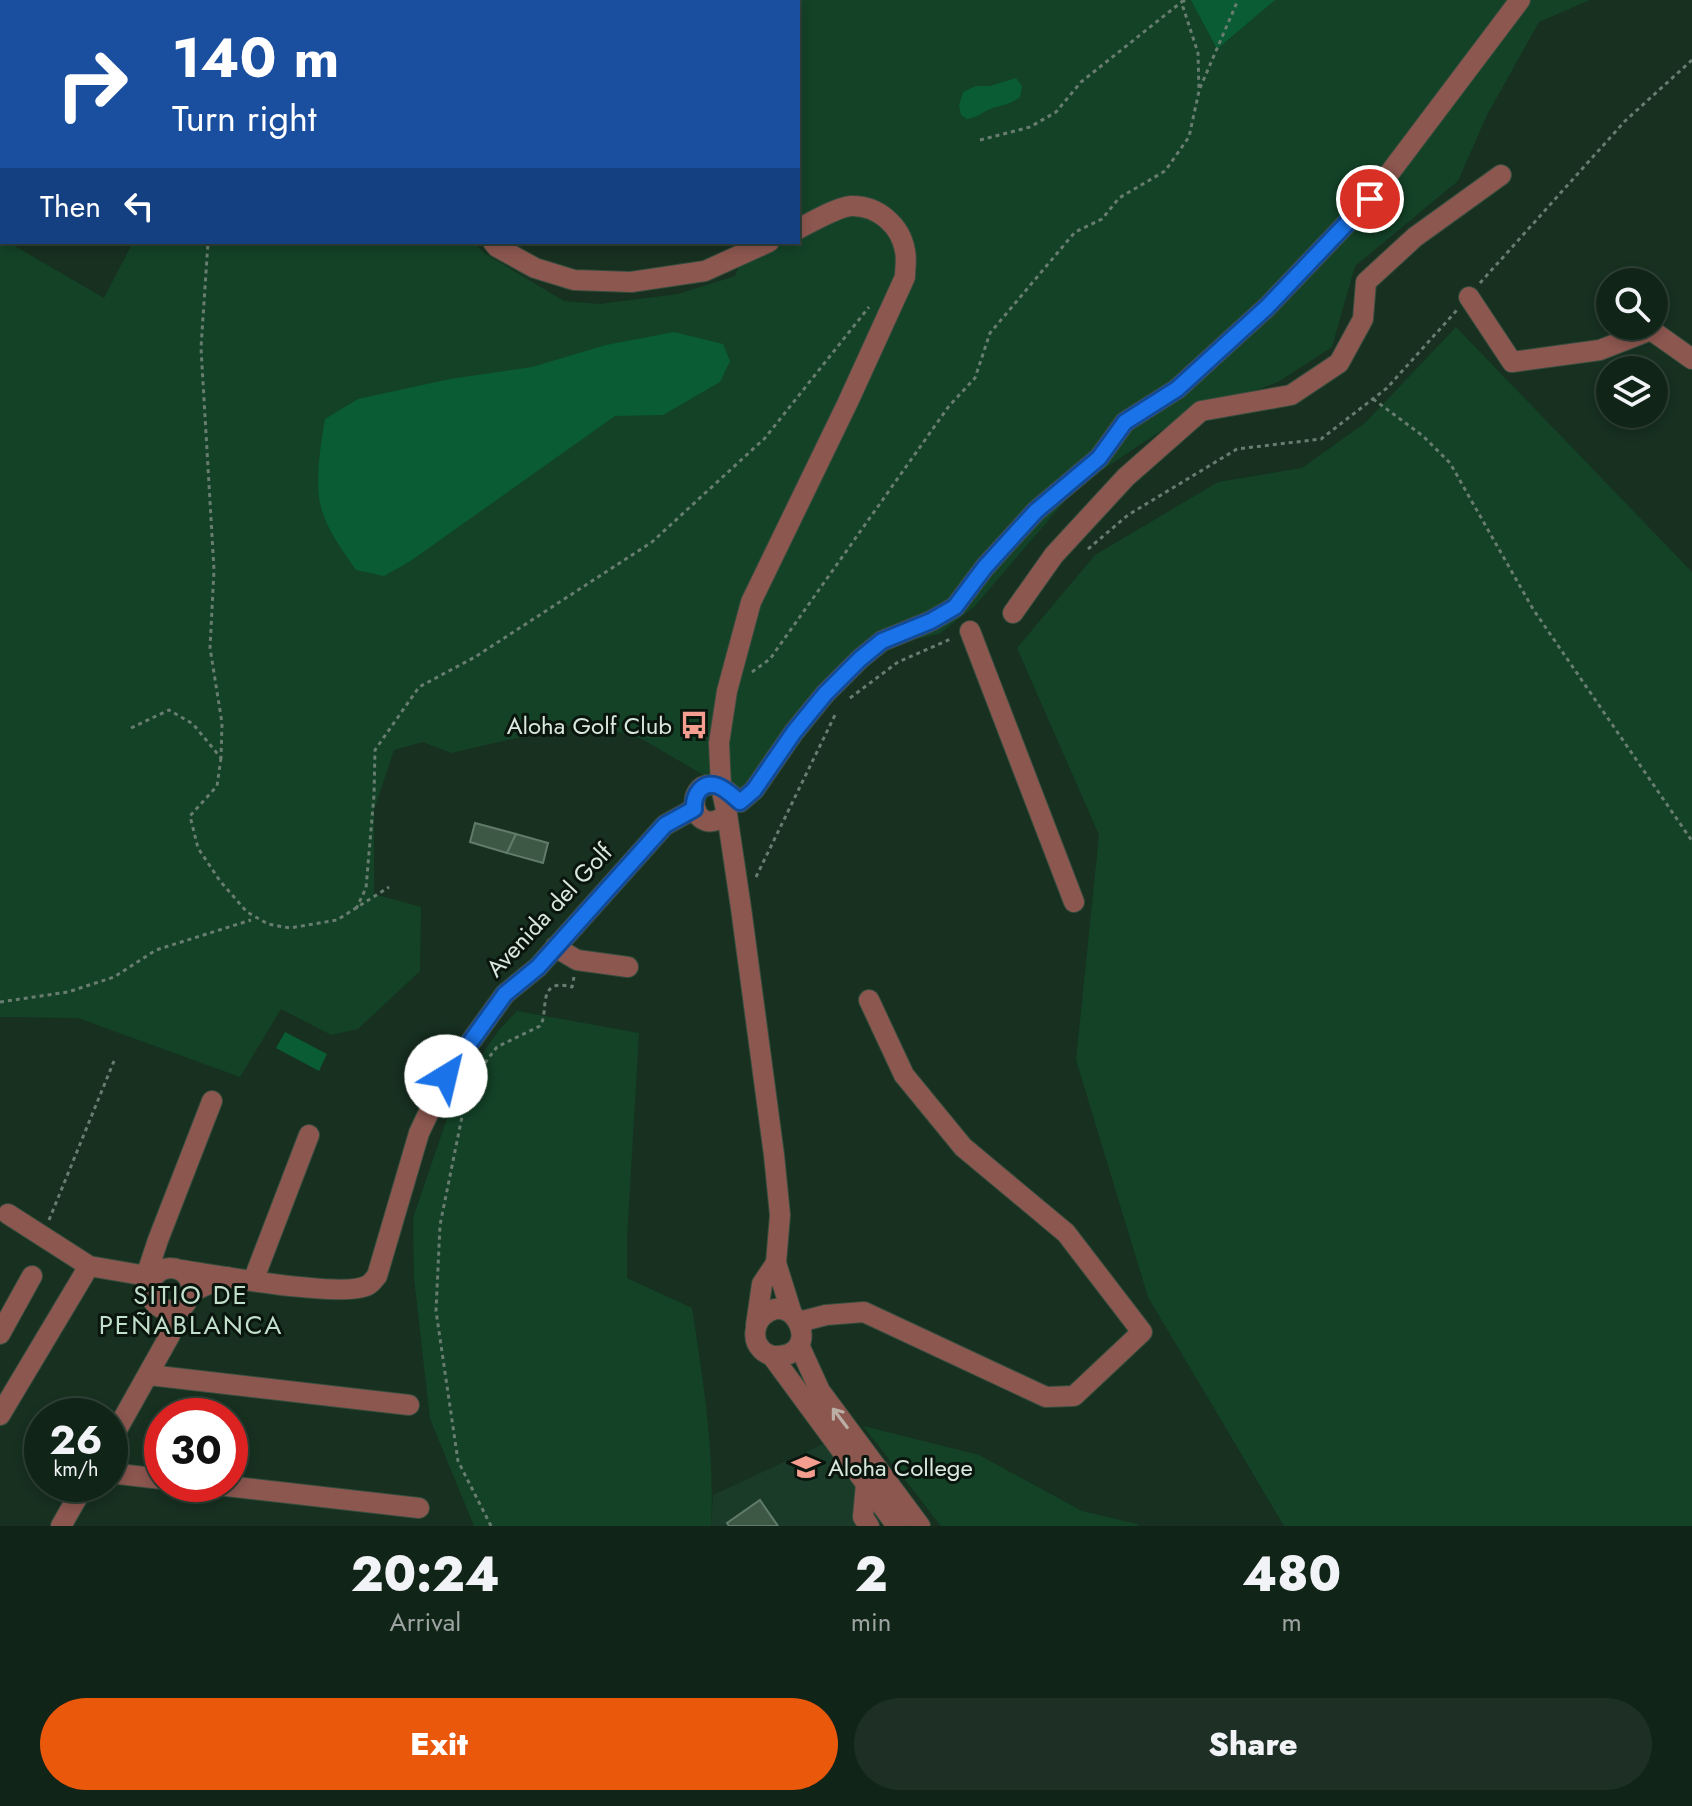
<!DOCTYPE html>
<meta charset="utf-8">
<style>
:root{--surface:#112418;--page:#1e3025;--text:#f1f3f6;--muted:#9ca4a2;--line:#304137;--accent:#ea580c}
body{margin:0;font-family:Jost,sans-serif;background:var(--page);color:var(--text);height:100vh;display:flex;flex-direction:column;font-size:30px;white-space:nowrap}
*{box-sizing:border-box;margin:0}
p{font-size:26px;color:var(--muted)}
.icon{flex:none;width:44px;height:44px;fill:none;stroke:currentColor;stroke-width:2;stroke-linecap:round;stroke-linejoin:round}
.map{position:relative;height:1526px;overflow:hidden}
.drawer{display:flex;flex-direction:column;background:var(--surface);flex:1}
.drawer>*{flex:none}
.guide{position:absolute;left:0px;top:0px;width:800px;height:244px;box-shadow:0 4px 12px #0003,0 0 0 2px var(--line);background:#1a4fa0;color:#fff;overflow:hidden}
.tools{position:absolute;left:1596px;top:268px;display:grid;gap:16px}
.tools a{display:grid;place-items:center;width:72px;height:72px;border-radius:50%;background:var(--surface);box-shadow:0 4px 12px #0003,0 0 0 2px var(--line);font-size:40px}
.speed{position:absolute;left:24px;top:1398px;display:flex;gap:16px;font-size:40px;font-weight:700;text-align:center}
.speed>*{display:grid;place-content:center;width:104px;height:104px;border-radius:50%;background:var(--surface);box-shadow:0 4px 12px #0003,0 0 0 2px var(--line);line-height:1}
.speed small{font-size:20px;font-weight:400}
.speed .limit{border:12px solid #d22;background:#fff;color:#111}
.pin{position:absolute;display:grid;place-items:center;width:68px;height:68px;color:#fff;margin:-34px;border:4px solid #fff;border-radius:50%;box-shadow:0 2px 8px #0007}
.me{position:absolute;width:88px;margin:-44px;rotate:36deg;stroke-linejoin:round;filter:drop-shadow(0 0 6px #0008)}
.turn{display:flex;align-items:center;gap:28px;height:168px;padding:0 40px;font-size:36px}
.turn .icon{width:104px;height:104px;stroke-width:2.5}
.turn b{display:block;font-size:56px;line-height:68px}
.then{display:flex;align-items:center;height:76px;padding:0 40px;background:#0003;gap:16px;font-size:30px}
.eta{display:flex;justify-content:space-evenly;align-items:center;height:136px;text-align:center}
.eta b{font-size:48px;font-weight:800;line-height:56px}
.button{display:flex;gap:16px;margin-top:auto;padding:16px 40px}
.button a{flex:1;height:92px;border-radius:48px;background:var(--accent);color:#fff;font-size:32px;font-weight:800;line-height:92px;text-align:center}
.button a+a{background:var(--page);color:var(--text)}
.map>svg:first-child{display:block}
.built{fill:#1a3b27}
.green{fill:#134227}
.water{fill:#095c33}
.building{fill:#3e5846;stroke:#607c69;stroke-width:2}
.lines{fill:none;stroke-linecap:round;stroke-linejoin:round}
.minor-casing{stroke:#364d3e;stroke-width:22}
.path{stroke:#687d70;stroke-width:3;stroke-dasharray:4 4;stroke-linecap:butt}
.minor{stroke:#8c574f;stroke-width:20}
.oneway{stroke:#baaea5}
.route-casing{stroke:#114b97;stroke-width:20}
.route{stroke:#1a73e8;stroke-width:14}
.labels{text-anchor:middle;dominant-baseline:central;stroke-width:6;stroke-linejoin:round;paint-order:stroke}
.poi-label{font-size:24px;fill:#d9e8de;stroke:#0a150e;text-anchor:end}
.street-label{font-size:24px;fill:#d9e8de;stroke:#0a150e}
.neighbourhood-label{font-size:26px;letter-spacing:2px;fill:#c1dfca;stroke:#0a150e}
</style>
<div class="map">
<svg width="1692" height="1526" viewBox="0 0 1692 1526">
<rect width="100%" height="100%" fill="#173020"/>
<!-- built -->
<path class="built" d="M823,1444L857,1490L860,1526H711L713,1495Z"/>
<!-- green -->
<g class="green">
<path d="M791,0H1590L1539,22L1487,115L1458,181L1355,266L1332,347L1278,382L1177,420L1077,487L974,607L939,634L863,651L739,796L642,739L587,722L451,753L423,742L394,750L374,810V894L421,907L420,971L358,1029L331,1035L281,1009L240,1077L78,1018L0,1017V237L2,242H8L104,298L133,242H473L484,253L564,301L599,304L678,294L735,276L750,242H798V2Z"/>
<path d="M1456,327L1692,572V1526H1284L1148,1297L1076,1060L1099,835L1017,648L1095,555L1218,482L1302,468L1365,423Z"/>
<path d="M517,1011L639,1033L627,1238V1278L692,1308C703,1380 715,1452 711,1526H474L430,1419L414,1278L413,1218L456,1092L499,1030Z"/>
<path d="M863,1426L979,1455L1082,1511L1137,1524L1138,1526H941Z"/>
</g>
<!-- water -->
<g class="water">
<path d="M1191,0H1275L1217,49Z"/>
<path d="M1016,78L1022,86L1020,97C1009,105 1005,104 993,108C983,111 978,118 967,119L961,115L959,105L963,92L976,86H990Z"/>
<path d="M674,332L723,344L730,361L720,382L663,415L615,416L409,562L384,576L356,570C342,549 325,528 320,503C315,479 321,443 325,419L358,399L450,379L532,367L606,345Z"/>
<path d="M285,1032L327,1054L319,1071L276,1048Z"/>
</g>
<!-- building -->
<g class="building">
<path d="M475,823L516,834L507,853L470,842Z"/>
<path d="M516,834L548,843L543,863L507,853Z"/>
<path d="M760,1500L778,1526H729L727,1523Z"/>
</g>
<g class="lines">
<defs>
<g id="minor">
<path d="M332,0L333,2"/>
<path d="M603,2L604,0"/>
<path d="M711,2L712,0"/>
<path d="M493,242L497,247L535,268L574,280L631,282L705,271L769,242"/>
<path d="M1469,297L1512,362L1600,350L1651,330L1692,359"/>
<path d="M1013,613L1054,555L1126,477L1201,411L1291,395L1339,363L1363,319L1366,282L1415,237L1501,175"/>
<path d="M970,631L1074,902"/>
<path d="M727,814C692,842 682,781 714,785C724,786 733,797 740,802L754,790L794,732L825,694L860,659L882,641L931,621L955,607L985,567L1036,511L1099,458L1125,422L1177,389L1267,307L1370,199L1520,0"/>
<path d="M555,947L577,960L628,967"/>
<path d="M8,1214L89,1266L153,1277"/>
<path d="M181,1270C213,1275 346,1299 368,1285C372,1283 374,1279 377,1276L419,1133L446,1076L505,994L538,967L665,825L694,809"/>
<path d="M146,1276L158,1240L212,1101"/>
<path d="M253,1281L309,1135"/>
<path d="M192,1293C192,1280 185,1268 170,1268C144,1270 143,1308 169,1310C187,1312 185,1300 192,1293C198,1287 219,1281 227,1277"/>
<path d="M792,1314L776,1263L780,1215L774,1155L741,908L727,814L721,787L719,743L727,691L751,602L848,402L905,277C905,268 907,259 905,251C901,226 878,205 851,206C837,207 812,222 798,229"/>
<path d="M799,1322L826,1315L864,1312L1046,1397L1074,1396L1142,1332L1066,1233L963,1147L904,1075L869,1000"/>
<path d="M756,1325L762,1284L776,1263"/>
<path d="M0,1334L32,1276"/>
<path d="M799,1345L820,1391L920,1526"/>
<path d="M772,1356C826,1359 795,1288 764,1315C754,1323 752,1340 761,1349C764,1353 768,1354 772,1356L897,1526"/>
<path d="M149,1375L409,1405"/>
<path d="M0,1415L89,1266"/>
<path d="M110,1442L170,1335L175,1310"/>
<path d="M110,1473L162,1479"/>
<path d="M209,1484L419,1508"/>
<path d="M866,1484L863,1517L869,1526"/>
<path d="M61,1526L85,1484"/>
</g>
</defs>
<!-- minor casing -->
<use href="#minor" class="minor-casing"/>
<!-- path -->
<g class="path">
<path d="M203,0V2"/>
<path d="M1200,88L1238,0"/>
<path d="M980,140L1030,127L1056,112L1081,82L1184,0"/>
<path d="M1480,283L1625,121L1692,60"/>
<path d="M1373,399L1423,436L1450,463L1533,609L1692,841"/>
<path d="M1088,549L1128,515L1237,449L1321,439L1387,388L1457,310"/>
<path d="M752,672L770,659L949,406L975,378L990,333L1075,232L1102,219L1119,198L1165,171L1189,137L1199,91L1198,53L1183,7L1184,0"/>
<path d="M850,698L898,662L953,638"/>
<path d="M131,728L169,710L193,724L221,758L222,723L210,648L214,570L201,348L208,242"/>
<path d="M221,758L217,786L190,816L198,848L220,881L247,912L268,924L290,928L337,920L389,887"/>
<path d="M756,877L835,715"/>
<path d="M356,909L366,888L374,795L375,750L419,687L475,657L652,542L765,438L869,307"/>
<path d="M0,1002L68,992L114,977L156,950L251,920"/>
<path d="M49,1220L114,1061"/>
<path d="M491,1526L458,1461L436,1311L440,1225L465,1102L487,1060L497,1047L540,1026C550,1012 535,977 572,987L574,977"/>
</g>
<!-- minor -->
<use href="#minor" class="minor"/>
</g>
<!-- one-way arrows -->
<defs><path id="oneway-shaft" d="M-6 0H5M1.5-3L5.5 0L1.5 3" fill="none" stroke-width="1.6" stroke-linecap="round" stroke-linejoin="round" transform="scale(2)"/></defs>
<use class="oneway" href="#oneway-shaft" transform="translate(840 1418) rotate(-127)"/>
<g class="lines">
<defs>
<path id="route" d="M446,1076L505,994L538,967L665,825L694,809C693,795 702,780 718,786C726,789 734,797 740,802L754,790L794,732L825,694L860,659L882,641L931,621L955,607L985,567L1036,511L1099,458L1125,422L1177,389L1267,307L1370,199"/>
</defs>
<!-- route casing -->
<use href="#route" class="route-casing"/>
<!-- route -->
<use href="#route" class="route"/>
</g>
<!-- icons -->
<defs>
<symbol id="bus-bare" viewBox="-9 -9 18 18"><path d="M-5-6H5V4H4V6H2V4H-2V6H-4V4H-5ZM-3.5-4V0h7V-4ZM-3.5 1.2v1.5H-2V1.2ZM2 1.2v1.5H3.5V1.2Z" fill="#f59d8f" stroke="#0a150e" stroke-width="2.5" paint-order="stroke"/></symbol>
<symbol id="school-bare" viewBox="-9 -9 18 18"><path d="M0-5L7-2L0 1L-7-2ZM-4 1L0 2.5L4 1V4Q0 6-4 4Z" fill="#f59d8f" stroke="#0a150e" stroke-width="2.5" paint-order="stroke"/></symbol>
</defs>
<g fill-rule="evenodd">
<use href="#bus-bare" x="674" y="705" width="40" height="40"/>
<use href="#school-bare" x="786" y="1447" width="40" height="40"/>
</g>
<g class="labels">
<!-- poi labels -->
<g class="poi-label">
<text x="672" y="725">Aloha Golf Club</text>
<text x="828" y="1467" text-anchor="start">Aloha College</text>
</g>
<!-- street labels -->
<g class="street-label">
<text transform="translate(549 910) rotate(-47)">Avenida del Golf</text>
</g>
<!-- neighbourhood labels -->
<g class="neighbourhood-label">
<text x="191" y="1295">SITIO DE<tspan x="191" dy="30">PEÑABLANCA</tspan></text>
</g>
</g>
</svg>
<div class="tools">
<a><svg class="icon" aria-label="search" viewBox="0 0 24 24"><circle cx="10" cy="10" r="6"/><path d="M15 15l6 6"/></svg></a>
<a><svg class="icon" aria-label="layers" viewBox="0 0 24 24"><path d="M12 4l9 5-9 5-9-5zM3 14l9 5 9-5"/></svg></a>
</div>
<div class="speed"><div>26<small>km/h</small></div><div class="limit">30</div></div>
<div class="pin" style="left:1370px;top:199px;background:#d93025"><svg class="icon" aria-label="arrive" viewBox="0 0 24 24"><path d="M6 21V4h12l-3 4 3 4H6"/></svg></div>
<svg class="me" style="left:446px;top:1076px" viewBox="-20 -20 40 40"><circle r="19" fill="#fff"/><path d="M0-13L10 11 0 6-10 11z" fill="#1a73e8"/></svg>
<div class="guide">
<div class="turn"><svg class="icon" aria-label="right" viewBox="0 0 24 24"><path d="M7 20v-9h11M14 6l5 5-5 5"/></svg><div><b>140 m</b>Turn right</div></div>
<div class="then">Then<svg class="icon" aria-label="left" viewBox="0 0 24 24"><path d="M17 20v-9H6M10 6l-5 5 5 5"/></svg></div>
</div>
</div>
<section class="drawer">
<div class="eta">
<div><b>20:24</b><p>Arrival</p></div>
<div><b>2</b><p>min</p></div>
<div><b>480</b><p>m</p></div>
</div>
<div class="button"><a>Exit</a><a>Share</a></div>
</section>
